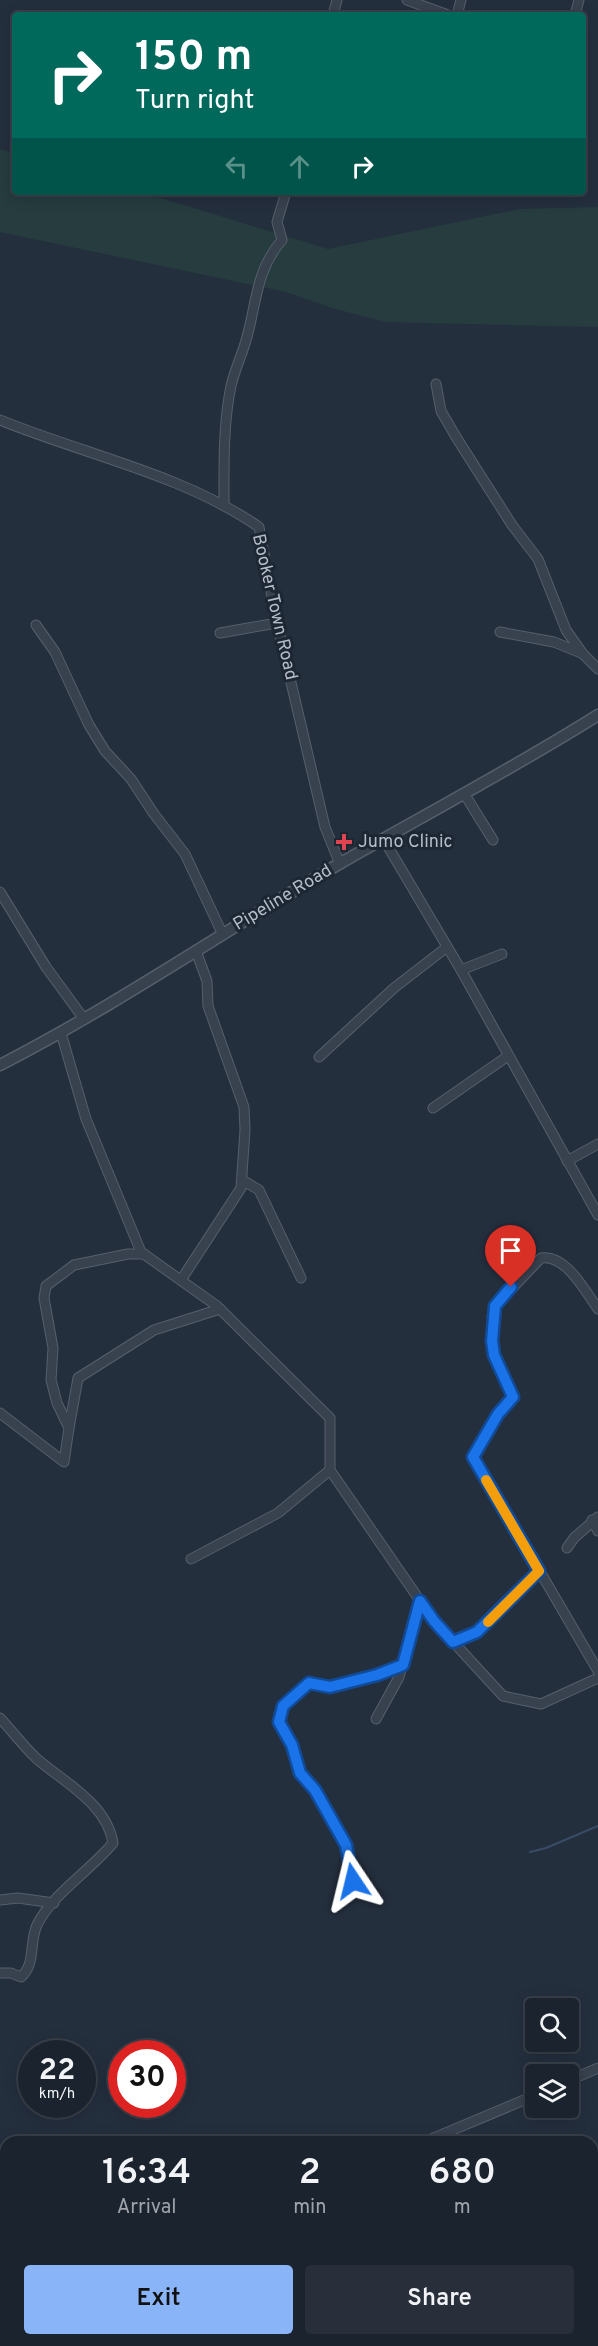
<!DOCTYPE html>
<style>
:root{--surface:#1b232e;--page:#282f3a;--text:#f1f3f6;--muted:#a0a4aa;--line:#39404a;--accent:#8ab4f8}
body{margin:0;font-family:Overpass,sans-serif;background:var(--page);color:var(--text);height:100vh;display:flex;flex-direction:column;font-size:22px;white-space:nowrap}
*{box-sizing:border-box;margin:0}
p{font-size:20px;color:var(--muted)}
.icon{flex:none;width:33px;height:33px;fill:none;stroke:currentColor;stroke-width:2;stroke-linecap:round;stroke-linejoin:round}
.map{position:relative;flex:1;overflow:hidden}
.sheet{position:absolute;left:0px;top:2136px;width:598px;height:210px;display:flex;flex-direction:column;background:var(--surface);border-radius:18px 18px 0 0;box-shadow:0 3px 15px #0003,0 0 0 2px var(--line)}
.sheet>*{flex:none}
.banner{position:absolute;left:12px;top:12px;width:574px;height:183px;border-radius:6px;box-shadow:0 3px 15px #0003,0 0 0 2px var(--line);background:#00695c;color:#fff;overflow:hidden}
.buttons{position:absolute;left:525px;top:1998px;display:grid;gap:12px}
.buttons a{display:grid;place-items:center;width:54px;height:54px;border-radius:6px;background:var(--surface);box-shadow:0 3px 15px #0003,0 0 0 2px var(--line);font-size:30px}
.speed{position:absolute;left:18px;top:2040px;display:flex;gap:12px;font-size:30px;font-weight:700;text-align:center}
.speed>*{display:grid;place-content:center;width:78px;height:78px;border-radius:50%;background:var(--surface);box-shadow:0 3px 15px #0003,0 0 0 2px var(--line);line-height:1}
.speed small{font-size:15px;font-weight:400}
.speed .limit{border:9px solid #d22;background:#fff;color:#111}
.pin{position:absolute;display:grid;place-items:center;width:51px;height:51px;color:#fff;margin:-62px -26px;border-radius:50% 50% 50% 0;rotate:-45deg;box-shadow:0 0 6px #0007}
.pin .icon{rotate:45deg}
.me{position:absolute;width:66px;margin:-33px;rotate:350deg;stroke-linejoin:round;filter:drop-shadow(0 0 4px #0008)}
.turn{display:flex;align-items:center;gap:21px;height:126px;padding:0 24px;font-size:27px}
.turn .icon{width:78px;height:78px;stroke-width:2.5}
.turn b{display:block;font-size:42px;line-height:51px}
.lanes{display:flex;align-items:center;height:57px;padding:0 24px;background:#0003;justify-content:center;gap:30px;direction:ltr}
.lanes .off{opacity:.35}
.eta{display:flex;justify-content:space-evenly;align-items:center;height:102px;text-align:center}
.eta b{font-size:36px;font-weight:600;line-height:42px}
.primary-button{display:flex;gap:12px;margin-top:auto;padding:12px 24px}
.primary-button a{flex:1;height:69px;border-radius:6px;background:var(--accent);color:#111;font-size:24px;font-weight:600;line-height:69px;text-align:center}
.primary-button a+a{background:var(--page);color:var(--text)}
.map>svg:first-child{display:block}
.green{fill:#263c3f}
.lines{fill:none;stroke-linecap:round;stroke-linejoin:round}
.stream{stroke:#394c67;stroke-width:2}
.minor-casing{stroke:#565f6c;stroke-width:11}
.tertiary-casing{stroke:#565f6c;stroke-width:13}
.minor{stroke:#38414e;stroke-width:9}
.tertiary{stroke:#38414e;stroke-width:10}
.route-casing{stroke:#114b97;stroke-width:15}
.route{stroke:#1a73e8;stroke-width:10}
.slow{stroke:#f59e0b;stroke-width:10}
.health-dot{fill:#e0444e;stroke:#1d2633;stroke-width:2}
.labels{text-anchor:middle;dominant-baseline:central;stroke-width:6;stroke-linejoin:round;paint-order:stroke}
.street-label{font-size:18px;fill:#b4bcc9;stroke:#1d2633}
.poi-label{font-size:18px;fill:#b4bcc9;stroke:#1d2633;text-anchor:start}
</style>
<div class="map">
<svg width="598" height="2346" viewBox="0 0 598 2346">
<rect width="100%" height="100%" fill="#242f3e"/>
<!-- green -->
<path class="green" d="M0,149L15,154V192H141L328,249L520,209L598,207V327L385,322L332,308L286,292L0,232Z"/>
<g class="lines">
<!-- stream -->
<path class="stream" d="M530,1852L546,1848L598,1826"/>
<defs>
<g id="minor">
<path d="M407,0L448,15"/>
<path d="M333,15L337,0"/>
<path d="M457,15L461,0"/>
<path d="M575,15L579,0"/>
<path d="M436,384L441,411L456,437L512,525L538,559L566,630L583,654L598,669"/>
<path d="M0,420C86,455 182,474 259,527L277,623L325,827L340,864"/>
<path d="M224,505C224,465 223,425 231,386C235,368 244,351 248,333C257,298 257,269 282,240L277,222L286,192"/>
<path d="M36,625L55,652L89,725L105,751L131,779L154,814L185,854L223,935"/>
<path d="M500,632L554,642L581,653"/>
<path d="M220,633L277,623"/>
<path d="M465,795L493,840"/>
<path d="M384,840L461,970L598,1215"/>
<path d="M0,892L46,967L84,1019"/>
<path d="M461,970L502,954"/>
<path d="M61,1033L86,1119L141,1252L217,1306L330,1418V1470L434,1621L503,1696L541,1704L598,1678"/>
<path d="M319,1057L394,988L447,947"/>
<path d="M433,1108L508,1056"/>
<path d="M567,1161L598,1144"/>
<path d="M242,1180L259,1190L301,1278"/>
<path d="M181,1280L241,1188L245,1130L244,1107L208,1006L207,981L196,951"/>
<path d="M598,1309C585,1291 566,1254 541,1258L495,1306L492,1316L494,1355L513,1397L498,1414L473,1457L598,1671"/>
<path d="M0,1413L64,1462L69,1428L57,1403L51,1380L53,1348L44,1298L46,1286L74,1265L128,1254H144"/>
<path d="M69,1428L78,1378L154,1330L220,1309"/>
<path d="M592,1520L598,1531"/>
<path d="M567,1548L574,1538L598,1517"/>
<path d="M191,1559L278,1513L330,1470"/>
<path d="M453,1642L477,1632L539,1571"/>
<path d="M0,1718C12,1731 24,1747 37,1759C64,1782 107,1804 113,1843C91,1870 52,1894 37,1925C29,1942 36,1964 21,1977L11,1973H0"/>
<path d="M376,1719L399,1677L420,1601"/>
<path d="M353,1881L346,1845L315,1790L300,1773L292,1745L279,1722L283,1706L309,1683L330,1687L377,1675L403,1665"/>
<path d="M0,1900L18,1898L54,1903"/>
<path d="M568,2081L598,2068"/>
<path d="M424,2142L536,2095"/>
<path d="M592,2282L598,2275"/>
<path d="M327,2340L331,2346"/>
<path d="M584,2340L586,2346"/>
<path d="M317,2346L318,2340"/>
</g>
<path id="tertiary" d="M0,1065C117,1005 225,930 339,864C426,814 514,768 598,715"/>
</defs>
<!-- minor casing -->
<use href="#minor" class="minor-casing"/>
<!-- tertiary casing -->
<use href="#tertiary" class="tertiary-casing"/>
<!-- minor -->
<use href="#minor" class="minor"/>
<!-- tertiary -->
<use href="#tertiary" class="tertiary"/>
</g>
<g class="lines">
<defs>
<path id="route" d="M353,1881L346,1845L315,1790L300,1773L292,1745L279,1722L283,1706L309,1683L330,1687L377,1675L403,1665L420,1601L434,1621L453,1642L477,1632L539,1571L473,1457L498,1414L513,1397L494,1355L492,1341L495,1306L511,1287"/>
</defs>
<!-- route casing -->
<use href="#route" class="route-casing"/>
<!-- route -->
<use href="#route" class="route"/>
<!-- slow -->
<path class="slow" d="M486,1480L539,1571L488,1622"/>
</g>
<!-- markers -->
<path class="health-dot" d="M341 833h6v6h6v6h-6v6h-6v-6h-6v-6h6z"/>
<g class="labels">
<!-- street labels -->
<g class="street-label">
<text transform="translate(274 607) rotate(77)">Booker Town Road</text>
<text transform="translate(283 898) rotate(-31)">Pipeline Road</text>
</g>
<!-- poi labels -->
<g class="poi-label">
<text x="358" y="842">Jumo Clinic</text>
</g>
</g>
</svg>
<div class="buttons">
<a><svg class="icon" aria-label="search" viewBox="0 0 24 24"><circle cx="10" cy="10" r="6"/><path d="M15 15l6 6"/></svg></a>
<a><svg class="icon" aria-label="layers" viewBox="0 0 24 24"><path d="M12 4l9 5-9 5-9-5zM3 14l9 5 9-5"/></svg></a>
</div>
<div class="speed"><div>22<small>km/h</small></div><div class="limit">30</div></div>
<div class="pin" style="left:511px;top:1287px;background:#d93025"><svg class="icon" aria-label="arrive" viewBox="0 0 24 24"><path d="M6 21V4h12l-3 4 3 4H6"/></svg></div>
<svg class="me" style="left:353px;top:1881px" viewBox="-20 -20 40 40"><path d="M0-17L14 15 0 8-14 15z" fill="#1a73e8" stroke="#fff" stroke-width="4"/></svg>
<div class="banner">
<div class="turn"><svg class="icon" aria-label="right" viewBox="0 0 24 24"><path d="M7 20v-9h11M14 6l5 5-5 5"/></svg><div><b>150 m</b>Turn right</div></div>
<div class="lanes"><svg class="icon off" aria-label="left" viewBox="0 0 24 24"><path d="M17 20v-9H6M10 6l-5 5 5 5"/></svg><svg class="icon off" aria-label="ahead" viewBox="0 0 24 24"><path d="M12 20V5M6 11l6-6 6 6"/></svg><svg class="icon" aria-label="right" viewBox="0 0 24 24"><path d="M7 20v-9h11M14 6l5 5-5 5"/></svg></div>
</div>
<section class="sheet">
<div class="eta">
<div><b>16:34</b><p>Arrival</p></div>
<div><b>2</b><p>min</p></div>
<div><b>680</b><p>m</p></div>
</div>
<div class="primary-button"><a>Exit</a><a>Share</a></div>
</section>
</div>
